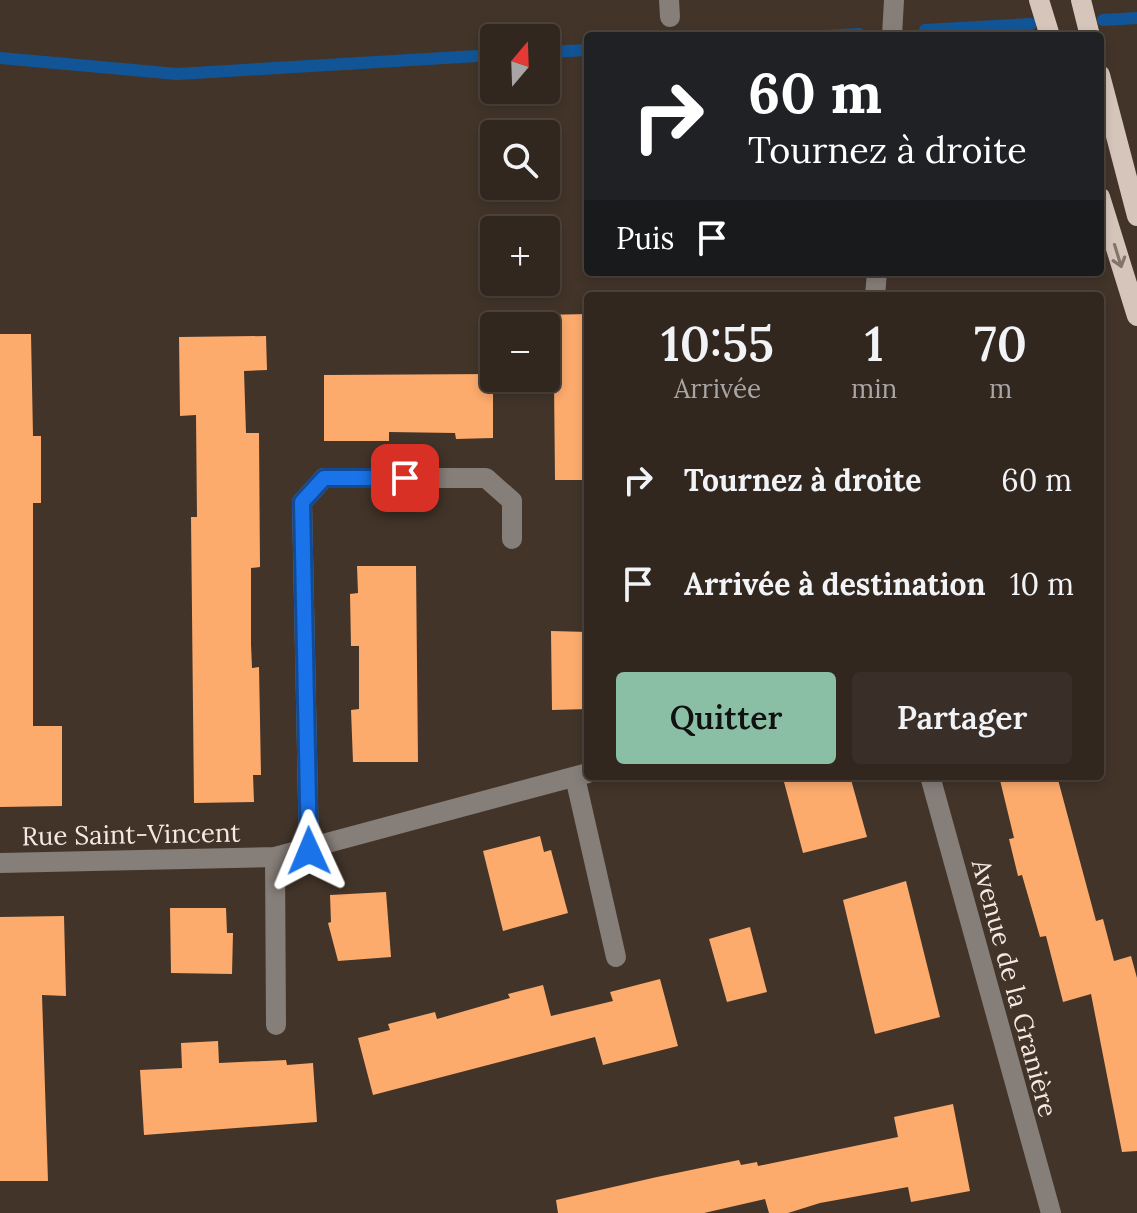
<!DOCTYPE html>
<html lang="fr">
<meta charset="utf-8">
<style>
:root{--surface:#32271f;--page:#3a2f28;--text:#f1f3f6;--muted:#a8a5a4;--line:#4d443d;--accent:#8abfa5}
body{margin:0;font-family:Lora,serif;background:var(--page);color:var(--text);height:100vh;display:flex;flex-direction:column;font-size:30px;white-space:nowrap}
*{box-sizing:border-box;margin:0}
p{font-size:26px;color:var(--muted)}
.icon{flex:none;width:44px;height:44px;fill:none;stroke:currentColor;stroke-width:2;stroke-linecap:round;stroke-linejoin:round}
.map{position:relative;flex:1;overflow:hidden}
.side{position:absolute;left:584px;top:292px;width:520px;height:488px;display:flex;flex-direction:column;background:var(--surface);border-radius:8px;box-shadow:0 4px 12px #0003,0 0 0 2px var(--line)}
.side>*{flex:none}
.hud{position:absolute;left:584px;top:32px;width:520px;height:244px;border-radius:8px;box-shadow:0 4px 12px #0003,0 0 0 2px var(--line);background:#202124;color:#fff;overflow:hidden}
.needle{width:52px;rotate:19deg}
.fabs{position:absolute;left:480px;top:24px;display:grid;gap:16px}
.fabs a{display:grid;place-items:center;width:80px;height:80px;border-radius:8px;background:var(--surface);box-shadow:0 4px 12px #0003,0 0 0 2px var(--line);font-size:40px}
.pin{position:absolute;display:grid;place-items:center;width:68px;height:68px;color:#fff;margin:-34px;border-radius:16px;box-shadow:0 4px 12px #0006}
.me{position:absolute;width:88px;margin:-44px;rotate:359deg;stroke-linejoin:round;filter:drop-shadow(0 0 6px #0008)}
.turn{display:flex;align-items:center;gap:28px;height:168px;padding:0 32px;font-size:36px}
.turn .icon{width:104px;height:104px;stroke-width:2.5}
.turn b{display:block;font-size:56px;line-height:68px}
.then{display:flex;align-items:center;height:76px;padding:0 32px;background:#0003;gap:16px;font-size:30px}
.eta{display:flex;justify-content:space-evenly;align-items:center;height:136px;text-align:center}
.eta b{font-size:48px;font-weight:600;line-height:56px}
.action{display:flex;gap:16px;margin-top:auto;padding:16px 32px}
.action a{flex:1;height:92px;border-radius:8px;background:var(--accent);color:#111;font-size:32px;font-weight:600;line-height:92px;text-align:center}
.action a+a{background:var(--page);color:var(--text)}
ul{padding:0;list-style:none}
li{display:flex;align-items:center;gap:24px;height:104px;padding:0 32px}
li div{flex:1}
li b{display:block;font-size:30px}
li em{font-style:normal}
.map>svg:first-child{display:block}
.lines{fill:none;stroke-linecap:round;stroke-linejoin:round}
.stream{stroke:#125596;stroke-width:12}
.building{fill:#fdab6d}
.minor{stroke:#867e79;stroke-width:20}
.major{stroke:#d5c5ba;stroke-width:20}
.oneway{stroke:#84756a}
.route-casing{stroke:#114b97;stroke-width:20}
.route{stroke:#1a73e8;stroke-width:14}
.labels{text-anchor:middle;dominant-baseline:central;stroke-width:8;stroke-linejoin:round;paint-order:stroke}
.street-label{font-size:26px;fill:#f4eae3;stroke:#423429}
</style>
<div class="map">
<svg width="1137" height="1213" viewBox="0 0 1137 1213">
<rect width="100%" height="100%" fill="#423429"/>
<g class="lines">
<!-- stream -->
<g class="stream">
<path d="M1103,20L1137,18"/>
<path d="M925,30L1031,24"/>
<path d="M823,36L859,34"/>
<path d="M546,52L588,50"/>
<path d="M0,58L177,74L494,55"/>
</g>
</g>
<!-- building -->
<g class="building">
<path d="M588,314V480H555L554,381H542L546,378V326H542V315Z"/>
<path d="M0,334H31L33,436H41V503H33V726H62V806L0,807Z"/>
<path d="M266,336L267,370L244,371L246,433H259L260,567L251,568V644L252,668L259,667L261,775H253L254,802L194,803L191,517H197L196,415L180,416L179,337Z"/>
<path d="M493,374V438L456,439L455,433L389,432V441H324V375Z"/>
<path d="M357,566H416L418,762H353L351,710L359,709V646H351L350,594L358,593Z"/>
<path d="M551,631L588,632V709L552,710Z"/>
<path d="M808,776H850L867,837L803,853L784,782Z"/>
<path d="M999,776H1057L1096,921L1103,919L1114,961L1131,956L1137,978V1151L1122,1152L1091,994L1063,1002L1046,936L1040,937L1022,875L1018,876L1009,839L1014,838Z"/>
<path d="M540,836L544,852L551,850L568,913L503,931L483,851Z"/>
<path d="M906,881L940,1017L875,1034L843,900Z"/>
<path d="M386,892L391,957L338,961L328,923L331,922L330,895Z"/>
<path d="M170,908H226L227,933H233L232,974L171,973Z"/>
<path d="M64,916L66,996L42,995L48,1181H0V917Z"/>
<path d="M750,927L767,992L727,1002L709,939Z"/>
<path d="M660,979L678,1046L603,1065L595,1037L373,1095L358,1038L390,1030L388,1024L435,1012L437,1019L510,998L508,994L543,985L551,1016L613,1001L610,992Z"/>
<path d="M218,1041L219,1063L286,1060L287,1065L313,1063L317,1122L144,1135L140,1070L182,1068L181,1043Z"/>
<path d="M953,1104L970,1191L911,1202L908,1187L820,1203L788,1213H769L765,1199L704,1213H558L556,1200L657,1177L739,1160L741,1165L757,1162L758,1166L898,1137L894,1117Z"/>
</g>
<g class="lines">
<!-- minor -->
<g class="minor">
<path d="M669,0L670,17"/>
<path d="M892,36L894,0"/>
<path d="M875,296L877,272"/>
<path d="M930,776L1051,1213"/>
<path d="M575,777L616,957"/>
<path d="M309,851L302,502L324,478H486L512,501V539"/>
<path d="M275,857L276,1025"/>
<path d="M0,863L275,857L588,773"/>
</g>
<!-- major -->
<g class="major">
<path d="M1039,0L1050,36"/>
<path d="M1081,0L1090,36"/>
<path d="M1100,75L1137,216"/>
<path d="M1100,197L1137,316"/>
</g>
</g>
<!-- one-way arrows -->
<defs><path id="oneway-shaft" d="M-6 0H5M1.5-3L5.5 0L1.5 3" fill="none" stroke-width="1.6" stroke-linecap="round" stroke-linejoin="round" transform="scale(2)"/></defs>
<use class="oneway" href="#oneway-shaft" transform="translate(1118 256) rotate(73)"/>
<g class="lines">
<defs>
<path id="route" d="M309,851L302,502L324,478H405"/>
</defs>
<!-- route casing -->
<use href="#route" class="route-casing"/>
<!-- route -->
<use href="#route" class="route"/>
</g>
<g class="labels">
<!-- street labels -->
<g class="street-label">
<text transform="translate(131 834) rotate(-1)">Rue Saint-Vincent</text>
<text transform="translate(1015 988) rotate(75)">Avenue de la Granière</text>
</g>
</g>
</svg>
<div class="fabs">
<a><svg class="needle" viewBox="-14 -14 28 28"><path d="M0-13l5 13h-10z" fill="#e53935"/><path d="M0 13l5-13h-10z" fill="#a8a5a4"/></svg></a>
<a><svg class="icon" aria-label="search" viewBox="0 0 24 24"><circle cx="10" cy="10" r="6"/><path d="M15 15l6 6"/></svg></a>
<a>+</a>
<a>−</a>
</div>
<div class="pin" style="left:405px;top:478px;background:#d93025"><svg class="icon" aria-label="arrive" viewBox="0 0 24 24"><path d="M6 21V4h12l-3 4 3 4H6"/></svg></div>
<svg class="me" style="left:309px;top:851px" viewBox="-20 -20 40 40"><path d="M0-17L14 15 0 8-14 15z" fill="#1a73e8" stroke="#fff" stroke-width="4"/></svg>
<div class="hud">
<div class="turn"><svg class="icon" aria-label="right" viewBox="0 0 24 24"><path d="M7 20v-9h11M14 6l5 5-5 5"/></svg><div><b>60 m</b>Tournez à droite</div></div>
<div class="then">Puis<svg class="icon" aria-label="arrive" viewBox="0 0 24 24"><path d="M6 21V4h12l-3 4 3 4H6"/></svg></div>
</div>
<section class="side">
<div class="eta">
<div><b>10:55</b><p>Arrivée</p></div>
<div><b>1</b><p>min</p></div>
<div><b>70</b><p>m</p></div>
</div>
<ul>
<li><svg class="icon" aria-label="right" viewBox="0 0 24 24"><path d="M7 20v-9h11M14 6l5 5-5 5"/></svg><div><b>Tournez à droite</b></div><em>60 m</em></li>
<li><svg class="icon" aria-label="arrive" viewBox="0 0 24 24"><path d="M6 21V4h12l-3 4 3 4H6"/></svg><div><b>Arrivée à destination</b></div><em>10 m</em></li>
</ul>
<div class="action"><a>Quitter</a><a>Partager</a></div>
</section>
</div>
